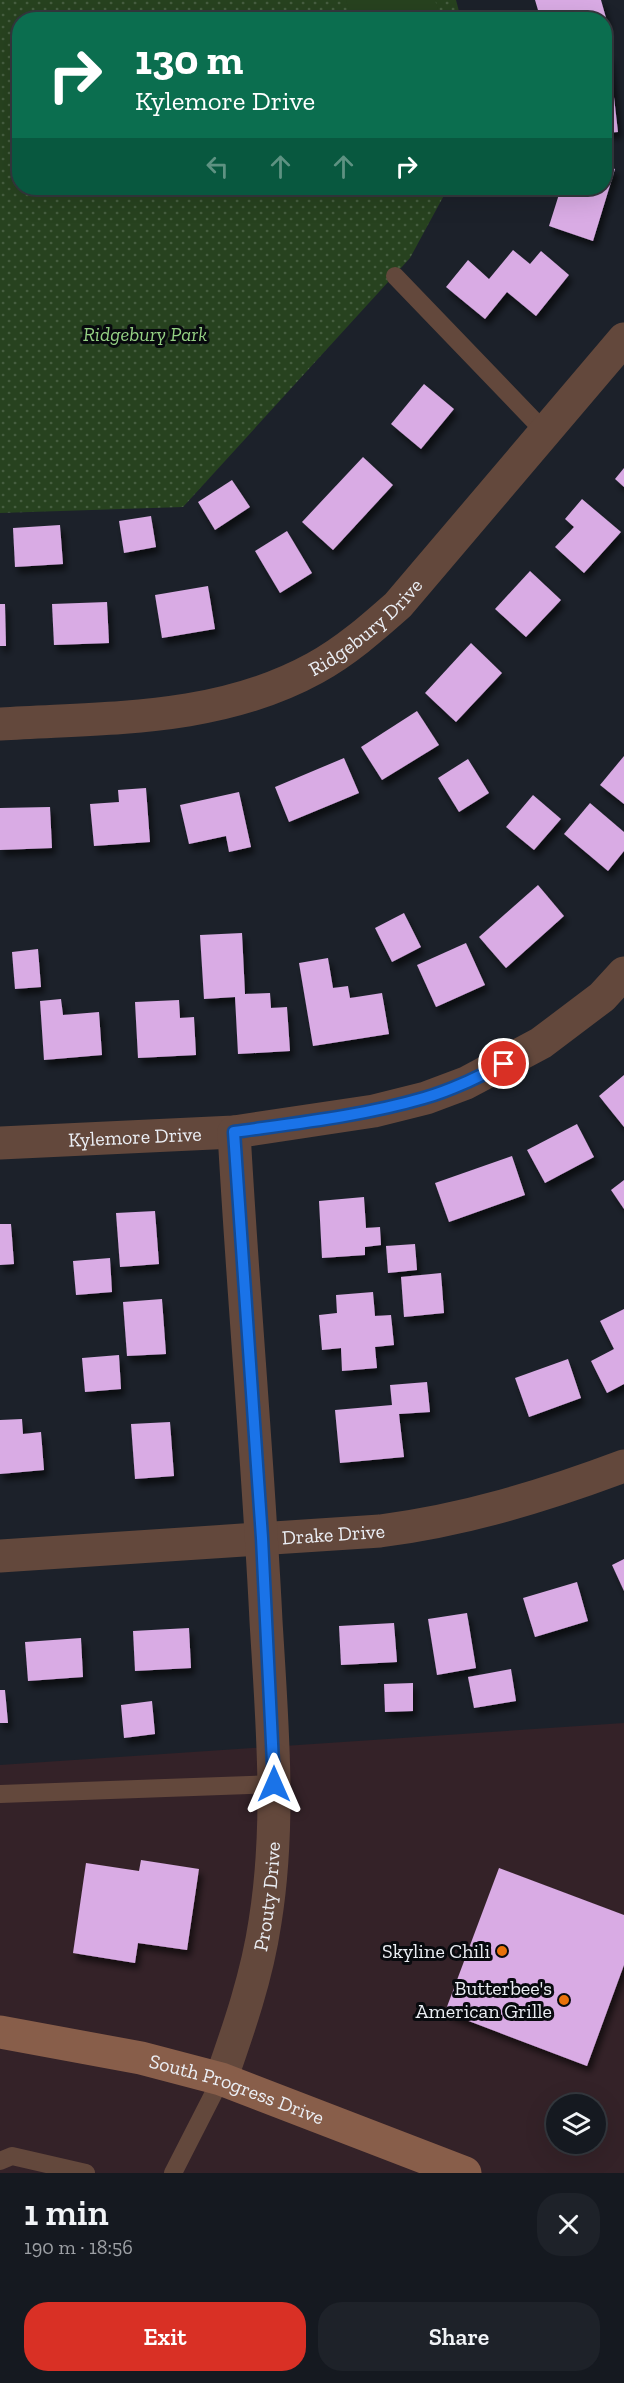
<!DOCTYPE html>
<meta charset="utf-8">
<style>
:root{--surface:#151920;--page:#1e2229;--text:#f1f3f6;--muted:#9da0a5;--line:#34383e;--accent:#d93025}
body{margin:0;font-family:"Zilla Slab",serif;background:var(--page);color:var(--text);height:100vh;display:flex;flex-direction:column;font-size:22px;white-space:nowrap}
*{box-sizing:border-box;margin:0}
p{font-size:20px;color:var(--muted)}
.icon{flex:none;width:33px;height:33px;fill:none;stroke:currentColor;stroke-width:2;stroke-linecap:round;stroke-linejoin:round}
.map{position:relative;height:2173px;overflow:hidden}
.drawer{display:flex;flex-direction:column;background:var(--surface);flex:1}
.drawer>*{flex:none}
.hud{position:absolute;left:12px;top:12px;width:600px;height:183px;border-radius:24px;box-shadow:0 6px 24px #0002,0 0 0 2px var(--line);background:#0b6e4f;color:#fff;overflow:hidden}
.controls{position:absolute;left:546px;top:2094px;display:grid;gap:12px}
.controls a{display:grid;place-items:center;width:60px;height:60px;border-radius:50%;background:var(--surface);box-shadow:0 6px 24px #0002,0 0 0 2px var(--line);font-size:30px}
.pin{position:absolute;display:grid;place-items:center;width:51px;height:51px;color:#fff;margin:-26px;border:3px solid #fff;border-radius:50%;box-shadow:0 2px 6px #0007}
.me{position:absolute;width:66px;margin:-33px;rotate:0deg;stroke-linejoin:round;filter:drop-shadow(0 0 4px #0008)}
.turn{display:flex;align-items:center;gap:21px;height:126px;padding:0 24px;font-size:27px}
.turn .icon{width:78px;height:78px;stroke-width:2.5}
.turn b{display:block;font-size:42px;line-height:51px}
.lanes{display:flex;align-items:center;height:57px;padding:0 24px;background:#0003;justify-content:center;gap:30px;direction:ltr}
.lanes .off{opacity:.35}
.round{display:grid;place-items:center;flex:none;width:63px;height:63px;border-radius:24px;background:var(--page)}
.overview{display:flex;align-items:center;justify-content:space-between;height:102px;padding:0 24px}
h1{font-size:36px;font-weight:600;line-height:45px}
.action{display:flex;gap:12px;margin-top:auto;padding:12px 24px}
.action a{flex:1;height:69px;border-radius:24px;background:var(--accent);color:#fff;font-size:24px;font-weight:600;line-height:69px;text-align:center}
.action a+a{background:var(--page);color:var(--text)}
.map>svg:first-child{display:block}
.commercial{fill:#342228;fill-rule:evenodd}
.grass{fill:url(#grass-dots)}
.pitch{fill:#27421f}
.building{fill:#d9abe4;filter:url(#shadow)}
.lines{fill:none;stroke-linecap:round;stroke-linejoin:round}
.lane{stroke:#63483c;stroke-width:18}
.street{stroke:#63483c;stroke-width:33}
.secondary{stroke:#885e4a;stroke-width:33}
.route-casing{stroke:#114b97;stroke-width:15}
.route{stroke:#1a73e8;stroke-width:10}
.food-dot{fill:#e8710a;stroke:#080a0e;stroke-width:2}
.labels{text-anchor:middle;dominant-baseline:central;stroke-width:6;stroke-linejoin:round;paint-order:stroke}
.park-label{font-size:20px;font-style:italic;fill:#95d184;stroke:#080a0e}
.street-label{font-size:20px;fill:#ebeef4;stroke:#080a0e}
.poi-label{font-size:20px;fill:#ebeef4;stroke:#080a0e;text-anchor:end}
</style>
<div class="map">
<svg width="624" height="2173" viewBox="0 0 624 2173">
<defs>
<pattern id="grass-dots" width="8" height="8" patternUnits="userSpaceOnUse" patternTransform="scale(1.5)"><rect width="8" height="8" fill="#27421f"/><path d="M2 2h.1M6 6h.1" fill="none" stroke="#465e40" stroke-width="1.8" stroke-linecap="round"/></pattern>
<filter id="shadow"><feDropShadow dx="3.5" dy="6" stdDeviation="3" flood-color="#0009"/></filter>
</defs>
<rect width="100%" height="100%" fill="#1c212a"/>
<!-- commercial -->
<path class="commercial" d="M624,1723V2173H0V1765ZM556,2104H596V2144H556Z"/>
<!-- grass -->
<path class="grass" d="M0,0H456L461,19L20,20V188H448L410,258L183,507L0,513Z"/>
<!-- pitch -->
<path class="pitch" d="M346,0H435L441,19H352Z"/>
<!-- building -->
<g class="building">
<path d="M535,0H601L608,25L604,26V20H541Z"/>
<path d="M609,54L618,132L604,133V55Z"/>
<path d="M604,165L615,169L593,241L549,226L561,188H604Z"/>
<path d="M513,250L530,264L541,251L569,275L536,316L507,292L485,319L446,287L468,260L489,279Z"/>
<path d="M424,384L454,409L421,449L391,424Z"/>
<path d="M363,457L393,485L333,550L302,522Z"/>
<path d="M624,468V487L615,479Z"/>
<path d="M232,480L250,507L215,530L198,502Z"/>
<path d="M582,499L621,532L584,573L555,547L574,527L565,519Z"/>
<path d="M151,516L156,547L124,553L119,521Z"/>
<path d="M60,525L63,564L15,567L13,528Z"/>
<path d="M287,531L312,573L280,593L255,551Z"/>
<path d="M530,571L561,600L526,637L495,609Z"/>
<path d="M208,586L215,629L162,638L155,595Z"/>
<path d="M107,602L109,643L54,645L52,604Z"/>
<path d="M0,604H5L6,646H0Z"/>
<path d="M471,643L502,673L456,722L425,693Z"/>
<path d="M417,711L439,745L382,780L361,747Z"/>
<path d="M624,756V804L600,785Z"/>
<path d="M344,758L359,793L289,822L275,787Z"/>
<path d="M468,759L489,793L459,812L438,778Z"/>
<path d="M146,788L150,842L94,846L90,804L119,802L118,790Z"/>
<path d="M239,792L251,847L229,852L226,836L189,844L180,805Z"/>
<path d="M533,795L561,819L534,850L506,827Z"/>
<path d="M590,803L624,832V851L608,871L564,834Z"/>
<path d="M50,807L52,848L0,850V808Z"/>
<path d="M538,885L564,916L506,968L479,937Z"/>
<path d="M404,913L421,947L392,962L375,928Z"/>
<path d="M242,933L245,994L270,993L271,1008L287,1007L290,1051L238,1054L235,997L204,999L200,935Z"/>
<path d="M466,943L485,985L436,1007L417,965Z"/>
<path d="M38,949L41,987L15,989L12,952Z"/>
<path d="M328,958L333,988L348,986L350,998L382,993L389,1034L313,1046L299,963Z"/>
<path d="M61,999L63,1015L99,1012L102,1055L44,1060L40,1001Z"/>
<path d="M179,1000L180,1018L194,1017L196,1055L138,1058L135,1002Z"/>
<path d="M624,1075V1127L599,1096Z"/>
<path d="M577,1124L594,1157L545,1183L527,1150Z"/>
<path d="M512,1156L525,1195L449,1222L435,1183Z"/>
<path d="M624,1180V1209L611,1190Z"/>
<path d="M364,1197L366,1228L380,1227L381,1245L365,1247V1255L322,1258L319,1201Z"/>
<path d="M155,1211L159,1264L120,1267L116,1213Z"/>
<path d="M0,1224H11L14,1264L0,1265Z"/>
<path d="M415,1244L417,1270L388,1273L386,1246Z"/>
<path d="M110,1258L112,1292L76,1295L73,1261Z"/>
<path d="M441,1273L444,1313L404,1317L401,1277Z"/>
<path d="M373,1292L375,1316L391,1315L394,1345L375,1347L377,1368L342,1371L341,1348L322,1350L319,1315L337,1313L336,1295Z"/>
<path d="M162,1299L166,1354L127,1356L123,1302Z"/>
<path d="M624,1309V1384L607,1393L591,1361L614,1349L600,1321Z"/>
<path d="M119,1355L121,1389L85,1392L82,1358Z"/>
<path d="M568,1359L581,1398L529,1417L515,1378Z"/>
<path d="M427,1382L430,1412L399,1414L404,1457L340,1463L335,1410L392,1405L390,1385Z"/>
<path d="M22,1419L23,1434L41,1432L44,1470L0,1474V1420Z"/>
<path d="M170,1422L174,1476L135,1479L131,1424Z"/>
<path d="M624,1559V1591L612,1565Z"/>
<path d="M577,1582L588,1621L535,1637L523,1598Z"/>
<path d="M467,1613L476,1668L437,1675L428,1619Z"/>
<path d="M394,1623L397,1662L341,1665L339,1626Z"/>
<path d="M189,1628L191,1668L135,1671L133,1631Z"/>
<path d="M81,1638L83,1677L28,1681L25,1642Z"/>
<path d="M511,1669L516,1701L474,1708L468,1677Z"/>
<path d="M413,1683V1711L385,1712L384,1684Z"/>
<path d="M0,1690H5L8,1723H0Z"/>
<path d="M152,1701L155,1734L124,1738L121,1705Z"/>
<path d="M141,1860L199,1869L187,1950L138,1943L135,1963L73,1953L86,1863L139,1871Z"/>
<path d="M499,1868L624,1915V1965L587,2066L445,2012Z"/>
</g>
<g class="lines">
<!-- lane -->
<g class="lane">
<path d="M395,276L545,432"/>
<path d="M0,1794L274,1784"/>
<path d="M0,2161L12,2156L86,2173"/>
<path d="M173,2173L221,2079"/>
</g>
<!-- street -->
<g class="street">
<path id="s1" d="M0,724C109,717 217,722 315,668C346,651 372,628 398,605L624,339"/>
<path id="s2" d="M0,1143L234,1132L374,1111L426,1098L466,1083L541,1043L602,997L624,973"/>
<path id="s3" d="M0,1556L380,1531C465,1520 544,1496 624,1466"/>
<path id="s4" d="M221,2079C239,2028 257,1976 265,1922C281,1823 272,1721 266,1621C258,1458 243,1295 234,1132"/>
</g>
<!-- secondary -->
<path class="secondary" id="s5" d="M0,2032L141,2058L221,2079L465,2173"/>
</g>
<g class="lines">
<defs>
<path id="route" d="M274,1784L262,1538L234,1132C298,1123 362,1116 424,1098C452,1090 478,1077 504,1064"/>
</defs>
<!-- route casing -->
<use href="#route" class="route-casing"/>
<!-- route -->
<use href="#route" class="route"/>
</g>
<!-- markers -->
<g class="food-dot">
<circle cx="502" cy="1951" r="6"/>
<circle cx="564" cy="2000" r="6"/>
</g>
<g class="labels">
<!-- park labels -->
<g class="park-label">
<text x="145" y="334">Ridgebury Park</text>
</g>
<!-- street labels -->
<g class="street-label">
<text stroke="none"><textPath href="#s1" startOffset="388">Ridgebury Drive</textPath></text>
<text stroke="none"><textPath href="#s2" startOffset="135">Kylemore Drive</textPath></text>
<text stroke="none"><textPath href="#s3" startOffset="334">Drake Drive</textPath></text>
<text stroke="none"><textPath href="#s4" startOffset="189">Prouty Drive</textPath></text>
<text stroke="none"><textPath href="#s5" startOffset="244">South Progress Drive</textPath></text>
</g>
<!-- poi labels -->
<g class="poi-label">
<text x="490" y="1951">Skyline Chili</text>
<text x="552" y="1988">Butterbee's<tspan x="552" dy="23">American Grille</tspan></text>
</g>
</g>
</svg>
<div class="controls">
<a><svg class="icon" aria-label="layers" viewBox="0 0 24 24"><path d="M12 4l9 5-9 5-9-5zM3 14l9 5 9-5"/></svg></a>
</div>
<div class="pin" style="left:504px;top:1064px;background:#d93025"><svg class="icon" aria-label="arrive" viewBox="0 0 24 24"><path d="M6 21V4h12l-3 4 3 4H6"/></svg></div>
<svg class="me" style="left:274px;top:1784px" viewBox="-20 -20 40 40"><path d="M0-17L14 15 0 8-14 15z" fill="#1a73e8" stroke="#fff" stroke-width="4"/></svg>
<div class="hud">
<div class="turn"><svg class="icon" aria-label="right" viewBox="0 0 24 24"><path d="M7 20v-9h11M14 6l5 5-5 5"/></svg><div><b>130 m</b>Kylemore Drive</div></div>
<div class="lanes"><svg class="icon off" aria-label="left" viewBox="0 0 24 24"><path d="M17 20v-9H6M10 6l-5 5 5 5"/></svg><svg class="icon off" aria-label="ahead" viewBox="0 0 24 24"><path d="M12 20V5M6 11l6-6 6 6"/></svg><svg class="icon off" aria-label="ahead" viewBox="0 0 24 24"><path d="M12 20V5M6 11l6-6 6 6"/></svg><svg class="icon" aria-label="right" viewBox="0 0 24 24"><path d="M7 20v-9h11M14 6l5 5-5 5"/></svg></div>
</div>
</div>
<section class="drawer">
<div class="overview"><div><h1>1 min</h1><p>190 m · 18:56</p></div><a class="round"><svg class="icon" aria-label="close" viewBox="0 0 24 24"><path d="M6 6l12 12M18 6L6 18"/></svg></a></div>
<div class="action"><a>Exit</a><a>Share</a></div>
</section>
